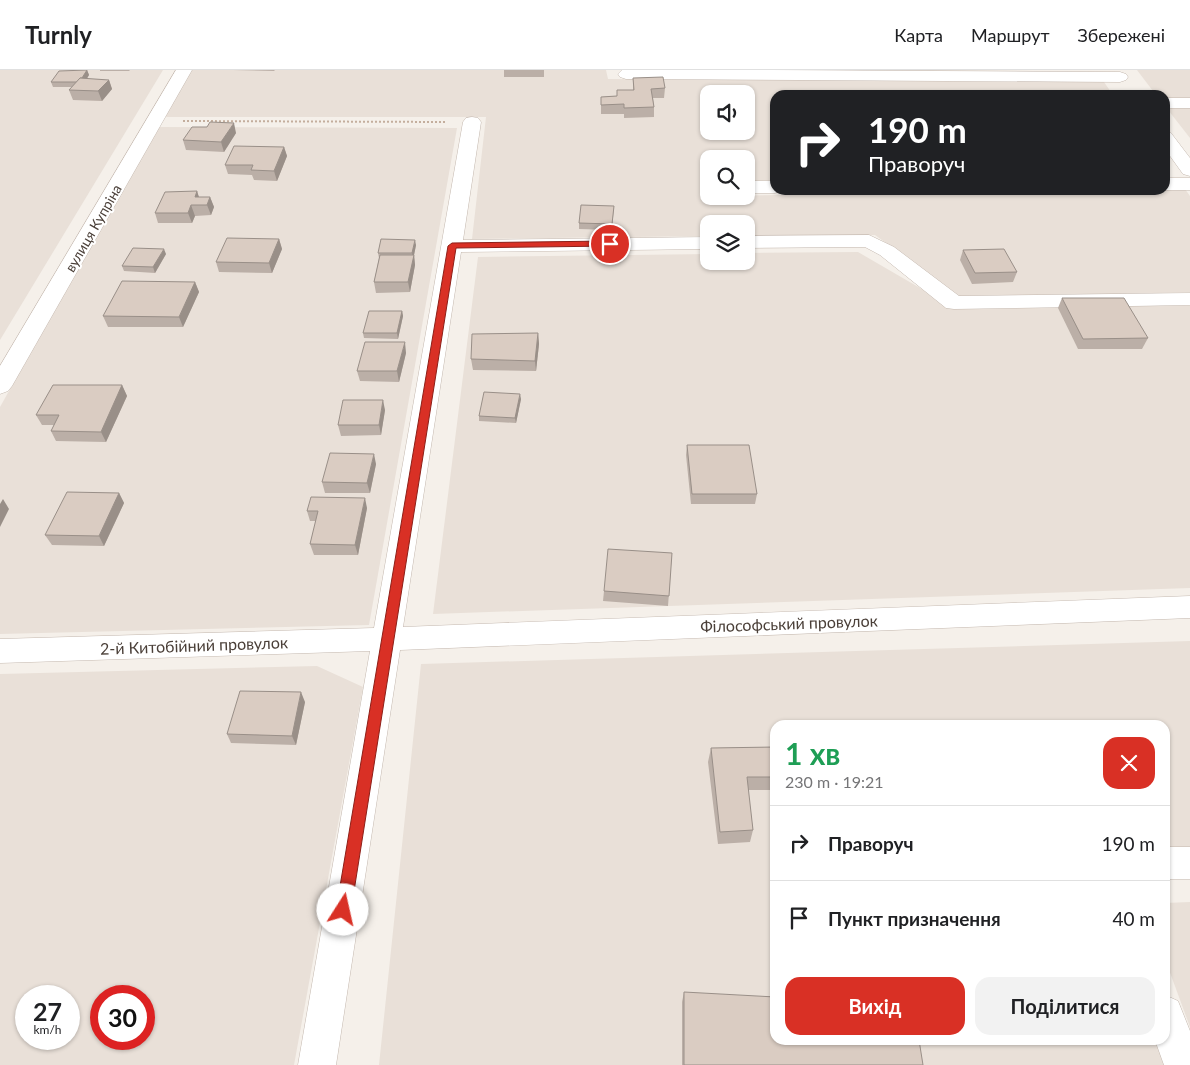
<!DOCTYPE html>
<html lang="uk">
<meta charset="utf-8">
<style>
:root{--surface:#fff;--page:#f2f2f2;--text:#202124;--muted:#757577;--line:#e0e0e0;--accent:#d93025}
body{margin:0;font-family:Lato,sans-serif;background:var(--page);color:var(--text);height:100vh;display:flex;flex-direction:column;font-size:19px;white-space:nowrap}
*{box-sizing:border-box;margin:0}
p{font-size:16px;color:var(--muted)}
.icon{flex:none;width:28px;height:28px;fill:none;stroke:currentColor;stroke-width:2;stroke-linecap:round;stroke-linejoin:round}
.map{position:relative;flex:1;overflow:hidden}
.sheet{position:absolute;left:770px;top:650px;width:400px;height:325px;display:flex;flex-direction:column;background:var(--surface);border-radius:15px;box-shadow:0 1px 4px #0004}
.sheet>*{flex:none}
.top-card{position:absolute;left:770px;top:20px;width:400px;height:105px;border-radius:15px;box-shadow:0 1px 4px #0004;background:#202124;color:#fff;overflow:hidden}
.buttons{position:absolute;left:700px;top:15px;display:grid;gap:10px}
.buttons a{display:grid;place-items:center;width:55px;height:55px;border-radius:10px;background:var(--surface);box-shadow:0 1px 4px #0004;font-size:25px}
.speed{position:absolute;left:15px;top:915px;display:flex;gap:10px;font-size:25px;font-weight:700;text-align:center}
.speed>*{display:grid;place-content:center;width:65px;height:65px;border-radius:50%;background:var(--surface);box-shadow:0 1px 4px #0004;line-height:1}
.speed small{font-size:12px;font-weight:400}
.speed .limit{border:8px solid #d22;background:#fff;color:#111}
.pin{position:absolute;display:grid;place-items:center;width:42px;height:42px;color:#fff;margin:-21px;border:2px solid #fff;border-radius:50%;box-shadow:0 1px 5px #0007}
.me{position:absolute;width:55px;margin:-28px;rotate:10deg;stroke-linejoin:round;filter:drop-shadow(0 0 4px #0008)}
.turn{display:flex;align-items:center;gap:18px;height:105px;padding:0 15px;font-size:22px}
.turn .icon{width:65px;height:65px;stroke-width:2.5}
.turn b{display:block;font-size:35px;line-height:42px}
.round{display:grid;place-items:center;flex:none;width:52px;height:52px;border-radius:15px;background:var(--page)}
.overview{display:flex;align-items:center;justify-content:space-between;height:85px;padding:0 15px}
h1{font-size:30px;font-weight:700;line-height:38px;color:#1e9e55}
.action{display:flex;gap:10px;margin-top:auto;padding:10px 15px}
.action a{flex:1;height:58px;border-radius:15px;background:var(--accent);color:#fff;font-size:20px;font-weight:700;line-height:58px;text-align:center}
.action a+a{background:var(--page);color:var(--text)}
ul{padding:0;list-style:none}
li{display:flex;align-items:center;gap:15px;height:75px;padding:0 15px;border-top:1px solid var(--line)}
li div{flex:1}
li b{display:block;font-size:19px}
li em{font-style:normal}
header{display:flex;align-items:center;gap:30px;box-sizing:border-box;height:70px;padding:0 25px;background:var(--surface);border-bottom:1px solid var(--line)}
header strong{font-size:24px}
nav{display:flex;gap:28px;margin-inline-start:auto;font-size:18px}
.map>svg:first-child{display:block}
.residential{fill:#e9e0d8;fill-rule:evenodd}
.lines{fill:none;stroke-linecap:round;stroke-linejoin:round}
.minor-casing{stroke:#c4b8af;stroke-width:1}
.path{stroke:#c4ae9d;stroke-width:2;stroke-dasharray:2 2;stroke-linecap:butt}
.minor{fill:#fff;fill-rule:evenodd}
.wall{fill:#bbafa7}
.shaded-wall{fill:#998f88}
.building{fill:#daccc2;stroke:#998f88}
.route{fill:#d93025;stroke:#8d1f18}
.labels{text-anchor:middle;dominant-baseline:central;stroke-width:4;stroke-linejoin:round;paint-order:stroke}
.far-street-label{font-size:14px;fill:#4a3f38;stroke:#fff}
.street-label{font-size:16px;fill:#4a3f38;stroke:#fff}
</style>
<header>
<strong>Turnly</strong>
<nav><a>Карта</a><a>Маршрут</a><a>Збережені</a></nav>
</header>
<div class="map">
<svg width="1190" height="995" viewBox="0 0 1190 995">
<rect width="100%" height="100%" fill="#f5f0ea"/>
<!-- residential -->
<g class="residential">
<path d="M0,0H163L0,270Z"/>
<path d="M180,0H606L608,9L1104,12L1113,25H775V110L746,111V89H709V126L1185,119L1190,126V222L963,229L875,165L746,166V154H709V166L472,169L486,47H153ZM709,24H746V61H709Z"/>
<path d="M1137,0H1190V68L1165,36V25H1156Z"/>
<path d="M157,57L457,58L369,555L0,564V337Z"/>
<path d="M858,182L951,236H1190V518L433,544L478,187L709,184V191H746V183Z"/>
<path d="M1190,571V795H1165V655H775V970H1162L1170,995H379L421,594Z"/>
<path d="M317,596L363,617L294,995H0V604ZM26,926H69V969H26ZM101,926H144V969H101Z"/>
<path d="M1190,832V957L1165,889V833Z"/>
</g>
<g class="lines">
<defs>
<g id="minor">
<path d="M176,0H192L12,316L8,321L0,324V296Z"/>
<path d="M772,0L1120,2L1126,4L1128,7L1126,10L1120,12L626,9L620,7L618,4L622,0Z"/>
<rect x="1165" y="28" width="25" height="10"/>
<path d="M472,47L478,48L481,52L463,170L709,167V179L461,182L403,557L1190,526V548L400,580L336,995H298L370,581L0,593V569L374,558L463,52L466,48Z"/>
<path d="M1165,62L1171,63L1190,88V106L1183,104L1165,79Z"/>
<rect x="1165" y="108" width="25" height="12"/>
<path d="M746,111H775V120H782L775,123H746Z"/>
<path d="M869,165L894,177L959,226L1190,223V235L954,239L946,238L880,185L865,177L746,178V166Z"/>
<rect x="1165" y="777" width="25" height="32"/>
<path d="M1165,925L1178,931L1190,961V995H1164L1155,970H1165Z"/>
</g>
</defs>
<!-- minor casing -->
<use href="#minor" class="minor-casing"/>
<!-- path -->
<path class="path" d="M183,51L447,52"/>
<!-- minor -->
<use href="#minor" class="minor"/>
</g>
<!-- wall -->
<g class="wall">
<path d="M87,0L89,5L87,9L109,10L112,19L102,31L73,30L69,20L72,17H53L51,12Z"/>
<path d="M100,0H130L129,1H100Z"/>
<path d="M233,0H275L274,1Z"/>
<rect x="504" y="0" width="40" height="7"/>
<path d="M633,8L665,18L664,28H653L654,37V47L624,48V44H601V27L617,26V20H633Z"/>
<path d="M207,57L236,63L224,82L186,80L183,70Z"/>
<path d="M284,77L287,86L277,111L254,110L252,105L228,104L225,95Z"/>
<path d="M197,121L199,127H210L214,137L211,145L195,146L192,153H158L155,143Z"/>
<path d="M614,136L612,160L579,159V153Z"/>
<path d="M279,169L282,179L272,203L219,202L216,192Z"/>
<path d="M416,175L414,185L415,195L410,222L376,223L374,212L379,188L378,183Z"/>
<path d="M963,180L1017,202L1013,212L972,214L960,190Z"/>
<path d="M166,184L155,203L124,201L122,196Z"/>
<path d="M195,212L199,222L183,257H108L103,246Z"/>
<path d="M1062,228L1148,268L1142,279H1078L1058,238Z"/>
<path d="M402,241L403,246L398,269L364,268L363,263Z"/>
<path d="M538,263L539,274L536,301L473,300L471,289Z"/>
<path d="M406,283L399,312L360,311L357,301Z"/>
<path d="M122,315L127,326L106,372L56,371L51,361L54,355H42L36,345Z"/>
<path d="M521,329L516,353L479,351V346Z"/>
<path d="M385,340L381,365L341,366L338,355Z"/>
<path d="M687,375L757,424L755,434H691L686,385Z"/>
<path d="M376,394L370,423H325L322,412Z"/>
<path d="M119,423L124,433L104,476L52,475L45,465Z"/>
<path d="M367,438L358,485H314L310,474L316,451H310L307,441Z"/>
<path d="M672,483L668,536L603,531L604,521Z"/>
<path d="M305,632L296,675L231,673L227,664Z"/>
<path d="M775,677V720H748L753,760L750,772L718,774L708,692L711,678Z"/>
<path d="M684,922L923,995H682V932Z"/>
</g>
<!-- shaded-wall -->
<g class="shaded-wall">
<path d="M87,0L89,5L81,17L79,12Z"/>
<path d="M109,10L112,19L102,31L98,21Z"/>
<path d="M234,53L236,63L224,82L221,72Z"/>
<path d="M284,77L287,86L277,111L274,101Z"/>
<path d="M197,121L200,131L195,127Z"/>
<path d="M210,127L214,137L211,145L207,135Z"/>
<path d="M191,135L195,146L192,153L188,143Z"/>
<path d="M279,169L282,179L272,203L269,193Z"/>
<path d="M415,170L416,175L414,185L415,195L410,222L408,212L413,188L412,183Z"/>
<path d="M164,179L166,184L155,203L153,197Z"/>
<path d="M195,212L199,222L183,257L179,247Z"/>
<path d="M402,241L403,246L398,269L397,263Z"/>
<path d="M538,263L539,274L536,301L535,291Z"/>
<path d="M405,272L406,283L399,312L397,301Z"/>
<path d="M122,315L127,326L106,372L101,362Z"/>
<path d="M520,324L521,329L516,353L515,348Z"/>
<path d="M383,330L385,340L381,365L379,355Z"/>
<path d="M374,384L376,394L370,423L367,413Z"/>
<path d="M119,423L124,433L104,476L99,466Z"/>
<path d="M365,428L367,438L358,485L355,475Z"/>
<path d="M3,429L9,439L0,457V434Z"/>
<path d="M301,622L305,632L296,675L292,666Z"/>
</g>
<!-- building -->
<g class="building">
<path d="M87,0L82,8H80L77,12H51L59,1Z"/>
<path d="M663,7L665,18L651,19L654,37L624,38V34L601,35V27L617,26V20H634L633,8Z"/>
<path d="M80,8L109,10L98,21L69,20Z"/>
<path d="M210,52L234,53L221,72L183,70L192,57H207Z"/>
<path d="M234,76L284,77L274,101L251,100L253,95H225Z"/>
<path d="M197,121L195,127H210L207,135H191L188,143H155L165,122Z"/>
<path d="M581,135L614,136L612,154L579,153Z"/>
<path d="M227,168L279,169L269,193L216,192Z"/>
<path d="M381,169L415,170L412,183H378Z"/>
<path d="M133,178L164,179L153,197L122,196Z"/>
<path d="M1004,179L1017,202L975,203L963,180Z"/>
<path d="M380,185H414L408,212H374Z"/>
<path d="M122,211L195,212L179,247L103,246Z"/>
<path d="M1062,228H1124L1148,268L1083,269Z"/>
<path d="M369,241H402L397,263H363Z"/>
<path d="M538,263L535,291L471,289L472,264Z"/>
<path d="M365,272H405L397,301H357Z"/>
<path d="M53,315H122L101,362L51,361L59,345H36Z"/>
<path d="M484,322L520,324L515,348L479,346Z"/>
<path d="M343,330H383L379,355H338Z"/>
<path d="M687,375H749L757,424H692Z"/>
<path d="M330,383L374,384L367,413L322,412Z"/>
<path d="M67,422L119,423L99,466L45,465Z"/>
<path d="M311,427L365,428L355,475L310,474L318,441H307Z"/>
<path d="M608,479L672,483L669,526L604,521Z"/>
<path d="M240,621L301,622L292,666L227,664Z"/>
<path d="M775,677V707H747L753,760L720,762L711,678Z"/>
<path d="M684,922L775,927V970H919L923,995H684Z"/>
</g>
<!-- route -->
<path class="route" d="M610,171L614,174L613,176L456,178L351,840L348,845L343,847L338,845L336,840L448,176L452,173Z"/>
<g class="labels">
<!-- far-street labels -->
<g class="far-street-label">
<text transform="translate(93 158) rotate(-60)">вулиця Купріна</text>
</g>
<!-- street labels -->
<g class="street-label">
<text transform="translate(789 553) rotate(-2)">Філософський провулок</text>
<text transform="translate(194 575) rotate(-2)">2-й Китобійний провулок</text>
</g>
</g>
</svg>
<div class="buttons">
<a><svg class="icon" aria-label="sound" viewBox="0 0 24 24"><path d="M4 9h4l5-4v14l-5-4H4zM17 9q2 3 0 6"/></svg></a>
<a><svg class="icon" aria-label="search" viewBox="0 0 24 24"><circle cx="10" cy="10" r="6"/><path d="M15 15l6 6"/></svg></a>
<a><svg class="icon" aria-label="layers" viewBox="0 0 24 24"><path d="M12 4l9 5-9 5-9-5zM3 14l9 5 9-5"/></svg></a>
</div>
<div class="speed"><div>27<small>km/h</small></div><div class="limit">30</div></div>
<div class="pin" style="left:610px;top:174px;background:#d93025"><svg class="icon" aria-label="arrive" viewBox="0 0 24 24"><path d="M6 21V4h12l-3 4 3 4H6"/></svg></div>
<svg class="me" style="left:343px;top:840px" viewBox="-20 -20 40 40"><circle r="19" fill="#fff"/><path d="M0-13L10 11 0 6-10 11z" fill="#d93025"/></svg>
<div class="top-card">
<div class="turn"><svg class="icon" aria-label="right" viewBox="0 0 24 24"><path d="M7 20v-9h11M14 6l5 5-5 5"/></svg><div><b>190 m</b>Праворуч</div></div>
</div>
<section class="sheet">
<div class="overview"><div><h1>1 хв</h1><p>230 m · 19:21</p></div><a class="round" style="background:#d93025;color:#fff"><svg class="icon" aria-label="close" viewBox="0 0 24 24"><path d="M6 6l12 12M18 6L6 18"/></svg></a></div>
<ul>
<li><svg class="icon" aria-label="right" viewBox="0 0 24 24"><path d="M7 20v-9h11M14 6l5 5-5 5"/></svg><div><b>Праворуч</b></div><em>190 m</em></li>
<li><svg class="icon" aria-label="arrive" viewBox="0 0 24 24"><path d="M6 21V4h12l-3 4 3 4H6"/></svg><div><b>Пункт призначення</b></div><em>40 m</em></li>
</ul>
<div class="action"><a>Вихід</a><a>Поділитися</a></div>
</section>
</div>
